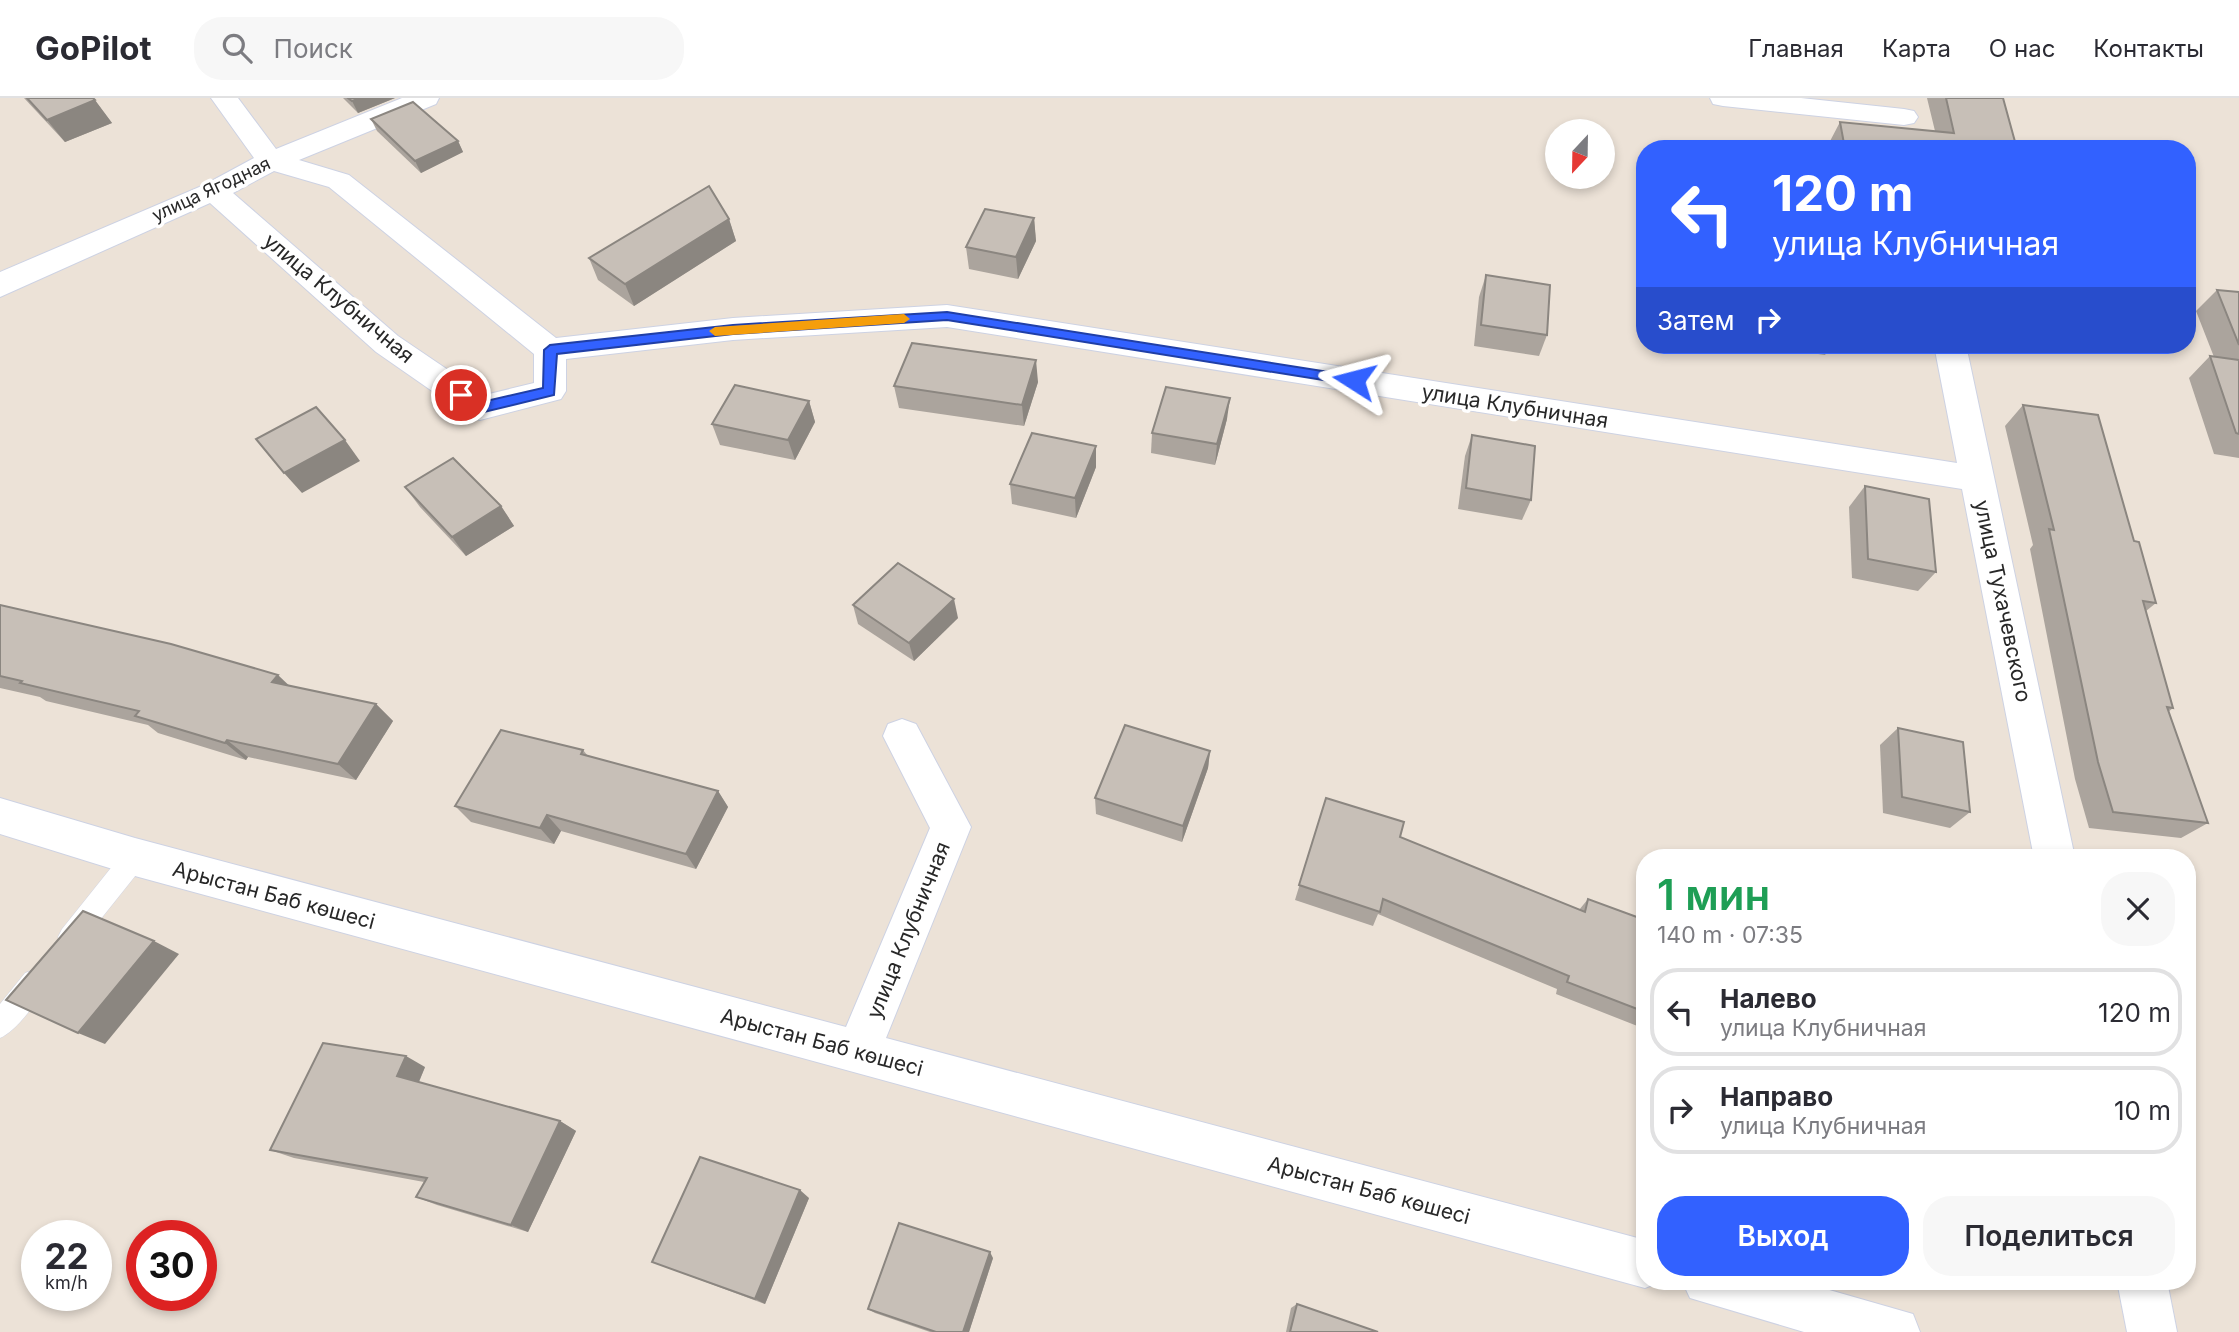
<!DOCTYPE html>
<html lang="ru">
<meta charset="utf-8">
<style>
:root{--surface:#fff;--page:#f7f7f7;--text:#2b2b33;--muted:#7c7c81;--line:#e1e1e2;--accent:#3261ff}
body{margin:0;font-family:Inter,sans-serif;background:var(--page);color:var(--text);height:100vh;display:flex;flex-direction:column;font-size:26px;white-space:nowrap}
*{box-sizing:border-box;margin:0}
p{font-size:23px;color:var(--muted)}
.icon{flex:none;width:38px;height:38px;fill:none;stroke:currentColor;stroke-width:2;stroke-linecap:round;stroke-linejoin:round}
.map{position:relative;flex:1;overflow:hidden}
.drawer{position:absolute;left:1636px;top:751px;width:560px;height:441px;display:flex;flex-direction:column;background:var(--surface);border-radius:28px;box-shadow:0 4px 10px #0003}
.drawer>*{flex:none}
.hud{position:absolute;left:1636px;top:42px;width:560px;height:214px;border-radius:28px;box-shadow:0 4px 10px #0003;background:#3261ff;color:#fff;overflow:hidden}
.needle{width:46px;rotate:202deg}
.fabs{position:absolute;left:1545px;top:21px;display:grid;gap:14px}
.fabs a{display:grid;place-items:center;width:70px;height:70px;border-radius:50%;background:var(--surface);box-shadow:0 4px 10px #0003;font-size:35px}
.speed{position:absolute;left:21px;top:1122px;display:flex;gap:14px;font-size:35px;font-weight:700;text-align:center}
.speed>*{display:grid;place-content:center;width:91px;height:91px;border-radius:50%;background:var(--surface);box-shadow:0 4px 10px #0003;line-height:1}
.speed small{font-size:18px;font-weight:400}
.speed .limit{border:10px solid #d22;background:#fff;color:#111}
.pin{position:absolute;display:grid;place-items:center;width:60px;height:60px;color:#fff;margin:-30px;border:4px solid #fff;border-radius:50%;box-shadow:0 2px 7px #0007}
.me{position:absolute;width:77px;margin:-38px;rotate:279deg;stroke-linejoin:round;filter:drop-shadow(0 0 5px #0008)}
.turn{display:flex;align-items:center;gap:24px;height:147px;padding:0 21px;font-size:32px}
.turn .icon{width:91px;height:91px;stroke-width:2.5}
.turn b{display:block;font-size:49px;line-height:60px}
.then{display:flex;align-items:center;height:66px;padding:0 21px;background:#0003;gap:14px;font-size:26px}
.round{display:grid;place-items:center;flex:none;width:74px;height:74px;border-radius:28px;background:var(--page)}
.headline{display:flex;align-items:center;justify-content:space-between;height:119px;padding:0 21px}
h1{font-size:42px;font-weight:600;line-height:52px;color:#1e9e55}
.button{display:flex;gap:14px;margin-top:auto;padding:14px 21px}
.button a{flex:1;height:80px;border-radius:28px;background:var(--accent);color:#fff;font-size:28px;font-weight:600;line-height:80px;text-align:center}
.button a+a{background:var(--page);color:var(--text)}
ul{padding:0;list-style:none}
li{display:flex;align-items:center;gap:21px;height:88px;margin:0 14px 10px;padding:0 7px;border:4px solid var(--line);border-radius:28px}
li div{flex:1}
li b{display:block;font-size:26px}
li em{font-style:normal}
header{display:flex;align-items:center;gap:42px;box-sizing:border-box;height:98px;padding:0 35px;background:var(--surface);border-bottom:2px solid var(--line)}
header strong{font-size:33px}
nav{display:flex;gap:38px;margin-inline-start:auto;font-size:24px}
.search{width:490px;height:63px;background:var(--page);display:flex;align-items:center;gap:18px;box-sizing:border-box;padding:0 24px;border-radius:28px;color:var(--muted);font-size:26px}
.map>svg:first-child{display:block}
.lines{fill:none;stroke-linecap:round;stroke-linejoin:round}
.lane-casing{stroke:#cdd2e3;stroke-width:1}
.street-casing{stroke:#cdd2e3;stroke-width:2}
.lane{fill:#fff;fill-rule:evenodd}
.street{fill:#fff;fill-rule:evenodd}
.wall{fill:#aba49d}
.shaded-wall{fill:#8b8680}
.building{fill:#c7bfb7;stroke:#8b8680;stroke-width:2}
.route{fill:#3261ff;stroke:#203fa6;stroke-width:2}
.slow{fill:#f59e0b}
.labels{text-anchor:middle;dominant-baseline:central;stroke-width:7;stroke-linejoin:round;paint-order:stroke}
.far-street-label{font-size:18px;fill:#282828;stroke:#fff}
.street-label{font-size:21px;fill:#282828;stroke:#fff}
</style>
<header>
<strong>GoPilot</strong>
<div class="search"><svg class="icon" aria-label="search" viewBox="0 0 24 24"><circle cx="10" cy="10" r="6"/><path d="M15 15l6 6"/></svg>Поиск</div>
<nav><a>Главная</a><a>Карта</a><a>О нас</a><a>Контакты</a></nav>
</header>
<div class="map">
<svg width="2239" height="1234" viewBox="0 0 2239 1234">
<rect width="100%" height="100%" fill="#ece2d7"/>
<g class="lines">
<defs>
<g id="lane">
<path d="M135,748L144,751L147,759L144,767L80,847L71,851L62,847L58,839L62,831L126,751Z"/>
<path d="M34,872L43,875L47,884C39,902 18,932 0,940V906L25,875Z"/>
</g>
<g id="street">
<path d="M211,0H238L276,51L402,0H439L436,6L299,62L349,77L556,240L733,220L947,207L1957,365L1934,247H1966L2075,760H2034L1962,391L947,229L733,242L566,261V293L561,301L480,322L468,318L376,254L210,105L0,199V174L204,87L254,60ZM274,73L329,89L534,256V285L485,297L398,238L233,95Z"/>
<path d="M1710,0H1801L1904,11L1914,13L1918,19L1914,25L1904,27L1723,8L1713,6Z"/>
<path d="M902,621L916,626L971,729L886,940L1645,1142V1183H1662L1645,1190L135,778L0,736V700L135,740L846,929L930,730L883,638L888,626Z"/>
<path d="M1682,1183H1798L1913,1216L1920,1234H1804L1690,1200Z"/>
<path d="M2117,1183H2167L2177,1234H2127Z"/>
</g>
</defs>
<!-- lane casing -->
<use href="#lane" class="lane-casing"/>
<!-- street casing -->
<use href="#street" class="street-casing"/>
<!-- lane -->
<use href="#lane" class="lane"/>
<!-- street -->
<use href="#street" class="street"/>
</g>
<!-- wall -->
<g class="wall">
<path d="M24,0H93L112,25L65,44Z"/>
<path d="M343,0H395L358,15Z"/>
<path d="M1927,0H2003L2017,51H1828V47L1840,24L1935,33Z"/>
<path d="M371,21L458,43L463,54L421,75L377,33Z"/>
<path d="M1034,120L1036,143L1018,181L969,171L966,149Z"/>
<path d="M729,121L736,143L634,208L598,182L589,160Z"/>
<path d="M1486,177L1547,237L1539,258L1474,248L1479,199Z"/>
<path d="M2217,192L2239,194V360L2214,356L2189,280L2210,258L2214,259L2196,213Z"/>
<path d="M1762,247H1832L1825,257L1762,248Z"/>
<path d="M2028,247H2049L2047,249Z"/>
<path d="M1038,284L1024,328L899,310L894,288Z"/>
<path d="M809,303L815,324L795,362L720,347L712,326Z"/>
<path d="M2023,307L2134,443L2156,505L2146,513L2173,610L2168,614L2208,725L2181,740L2089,730L2075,681L2030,451L2033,447L2005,328Z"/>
<path d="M1227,321L1215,367L1151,355L1152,335Z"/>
<path d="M1472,337L1531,402L1522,422L1458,411L1465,358Z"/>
<path d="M1096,348V369L1076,420L1012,406L1010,386Z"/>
<path d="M1865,388L1936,474L1918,493L1852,480L1849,409Z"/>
<path d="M405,389L501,408L514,428L466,458L420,409Z"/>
<path d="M0,507L290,588L376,606L393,623L356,682L248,659L246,662L158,635L148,627L46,603L40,599L0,590Z"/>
<path d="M853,507L958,520L914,563L858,526Z"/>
<path d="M1898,630L1970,714L1950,730L1883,715L1880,647Z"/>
<path d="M583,652L588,658L718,693L728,709L696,771L561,733L554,746L471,724L455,708Z"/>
<path d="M1210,653L1208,670L1182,744L1096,716L1095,700Z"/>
<path d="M1326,700L1400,739L1579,812L1588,801L1645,822V931L1556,896L1557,891L1378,816L1373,828L1295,802Z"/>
<path d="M425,969L419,984L560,1023L576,1033L528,1134L437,1107L416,1099L424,1084L294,1060L270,1052Z"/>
<path d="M809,1100L765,1206L652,1164Z"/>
<path d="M993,1160L969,1234H930L875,1215L868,1211Z"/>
<path d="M1297,1206L1378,1234H1286L1291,1210Z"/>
</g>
<!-- shaded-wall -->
<g class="shaded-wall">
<path d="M360,0H395L358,15L352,3Z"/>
<path d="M95,2L112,25L65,44L47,22Z"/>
<path d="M458,43L463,54L421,75L415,63Z"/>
<path d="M1034,120L1036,143L1018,181L1016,159Z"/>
<path d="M729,121L736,143L634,208L625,186Z"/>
<path d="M1036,262L1038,284L1024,328L1022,307Z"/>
<path d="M1230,300L1227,321L1215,367L1217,346Z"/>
<path d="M809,303L815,324L795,362L788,342Z"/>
<path d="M345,342L360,363L302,395L284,375Z"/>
<path d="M1096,348V369L1076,420L1075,400Z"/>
<path d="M501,408L514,428L466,458L452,439Z"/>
<path d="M954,501L958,520L914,563L909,545Z"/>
<path d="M278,577L297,595L272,584Z"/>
<path d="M376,606L393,623L356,682L338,666Z"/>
<path d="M227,642L248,659L246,662L225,645Z"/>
<path d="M1210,653L1208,670L1182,744L1183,728Z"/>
<path d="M718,693L728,709L696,771L686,756Z"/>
<path d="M547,717L561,733L554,746L540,730Z"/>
<path d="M154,843L179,856L105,946L78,935Z"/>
<path d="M406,958L425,969L417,988L397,978Z"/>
<path d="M560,1023L576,1033L528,1134L511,1127Z"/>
<path d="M800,1092L809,1100L765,1206L755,1201Z"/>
<path d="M990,1154L993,1160L969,1234H963Z"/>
</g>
<!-- building -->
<g class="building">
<path d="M27,0H93L95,2L47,22Z"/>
<path d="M348,0H360L352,3Z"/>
<path d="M1946,0H2003L2017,51H1845L1840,24L1954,35Z"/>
<path d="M413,4L458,43L415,63L371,21Z"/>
<path d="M709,88L729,121L625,186L589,160Z"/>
<path d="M985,111L1034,120L1016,159L966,149Z"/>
<path d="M1486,177L1550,187L1547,237L1481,227Z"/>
<path d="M2217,192L2239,194V247Z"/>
<path d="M912,245L1036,262L1022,307L894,288Z"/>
<path d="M2210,258L2239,262V336L2236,335Z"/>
<path d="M735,287L809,303L788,342L712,326Z"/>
<path d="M1166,289L1230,300L1217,346L1152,335Z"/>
<path d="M2023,307L2098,317L2134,443L2139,444L2156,505L2143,503L2173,610L2167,609L2208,725L2113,714L2098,664L2049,431L2054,432Z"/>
<path d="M316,309L345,342L284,375L256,341Z"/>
<path d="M1032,335L1096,348L1075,400L1010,386Z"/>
<path d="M1472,337L1535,348L1531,402L1466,390Z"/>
<path d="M453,360L501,408L452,439L405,389Z"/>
<path d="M1865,388L1929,401L1936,474L1868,461Z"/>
<path d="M898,465L954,501L909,545L853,507Z"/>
<path d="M0,507L171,546L278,577L272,584L376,606L338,666L227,642L225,645L135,618L139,613L20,585L22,583L0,578Z"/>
<path d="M1125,627L1210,653L1183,728L1095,700Z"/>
<path d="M1898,630L1963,644L1970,714L1902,699Z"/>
<path d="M501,632L583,652L581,656L718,693L686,756L547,717L540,730L455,708Z"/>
<path d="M1326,700L1404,724L1400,739L1585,814L1588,801L1645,822V914L1567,884L1569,878L1383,801L1380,814L1299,787Z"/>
<path d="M83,813L154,843L78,935L6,902Z"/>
<path d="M323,945L406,958L397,978L560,1023L511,1127L416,1099L427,1080L270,1052Z"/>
<path d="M700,1059L800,1092L755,1201L652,1164Z"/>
<path d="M899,1125L990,1154L963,1234H936L868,1211Z"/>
<path d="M1297,1206L1378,1234H1290Z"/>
</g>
<!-- route -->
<path class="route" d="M947,214L1354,278L1361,282L1354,287L947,222L733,236L557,256L554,297L480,315L455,297L461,292L482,304L543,290L544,252L550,247L733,227Z"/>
<!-- slow -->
<path class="slow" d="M904,216L910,221L904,225L715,238L709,233L715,229Z"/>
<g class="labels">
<!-- far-street labels -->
<g class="far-street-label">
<text transform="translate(211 91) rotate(-25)">улица Ягодная</text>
</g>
<!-- street labels -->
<g class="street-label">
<text transform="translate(339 200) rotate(40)">улица Клубничная</text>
<text transform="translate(1515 308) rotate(9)">улица Клубничная</text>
<text transform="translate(2003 503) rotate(78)">улица Тухачевского</text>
<text transform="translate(274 797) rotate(15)">Арыстан Баб көшесі</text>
<text transform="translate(908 832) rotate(-68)">улица Клубничная</text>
<text transform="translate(822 944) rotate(15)">Арыстан Баб көшесі</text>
<text transform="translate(1369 1092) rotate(15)">Арыстан Баб көшесі</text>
</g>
</g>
</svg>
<div class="fabs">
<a><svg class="needle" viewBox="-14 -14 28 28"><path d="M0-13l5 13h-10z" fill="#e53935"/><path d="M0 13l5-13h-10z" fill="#7c7c81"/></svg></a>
</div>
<div class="speed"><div>22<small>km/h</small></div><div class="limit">30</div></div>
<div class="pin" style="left:461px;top:297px;background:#d93025"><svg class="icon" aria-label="arrive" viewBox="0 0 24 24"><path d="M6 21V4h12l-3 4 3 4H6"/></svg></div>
<svg class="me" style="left:1354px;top:282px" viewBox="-20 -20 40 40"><path d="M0-17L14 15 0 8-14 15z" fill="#3261ff" stroke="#fff" stroke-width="4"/></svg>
<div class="hud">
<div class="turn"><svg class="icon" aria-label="left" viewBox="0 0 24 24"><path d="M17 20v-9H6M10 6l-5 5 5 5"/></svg><div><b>120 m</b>улица Клубничная</div></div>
<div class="then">Затем<svg class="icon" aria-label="right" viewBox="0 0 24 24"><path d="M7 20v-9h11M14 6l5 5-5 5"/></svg></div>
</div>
<section class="drawer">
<div class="headline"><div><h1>1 мин</h1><p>140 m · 07:35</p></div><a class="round"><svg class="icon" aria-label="close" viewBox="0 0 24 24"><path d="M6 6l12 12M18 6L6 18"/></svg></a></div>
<ul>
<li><svg class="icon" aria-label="left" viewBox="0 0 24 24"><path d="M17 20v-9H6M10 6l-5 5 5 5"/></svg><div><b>Налево</b><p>улица Клубничная</p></div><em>120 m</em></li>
<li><svg class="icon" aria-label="right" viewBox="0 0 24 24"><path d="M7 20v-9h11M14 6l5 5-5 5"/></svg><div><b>Направо</b><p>улица Клубничная</p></div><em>10 m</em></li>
</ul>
<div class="button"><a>Выход</a><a>Поделиться</a></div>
</section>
</div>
